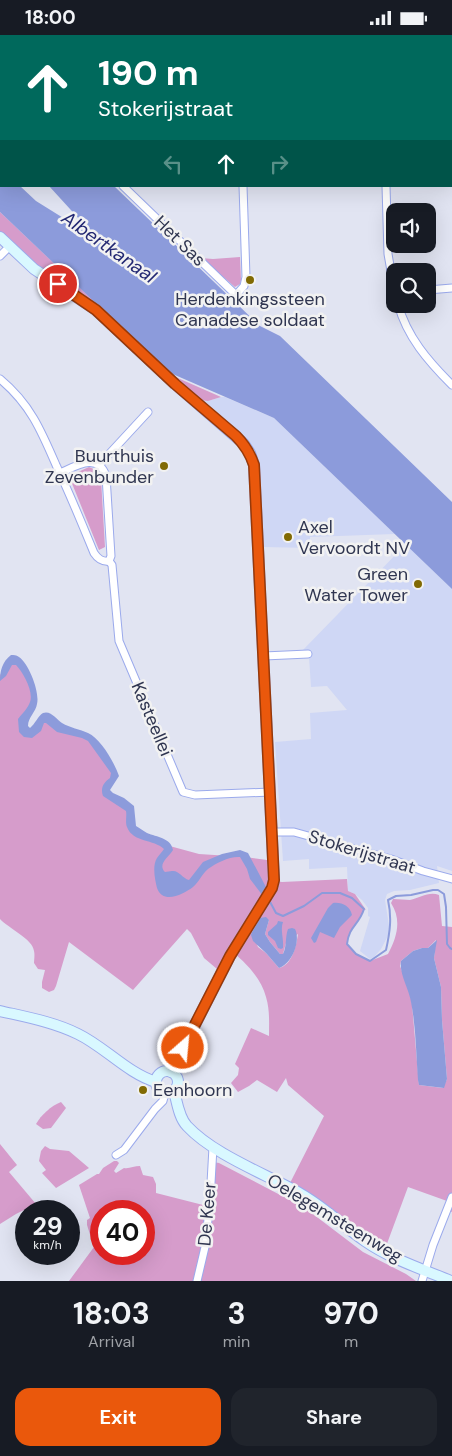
<!DOCTYPE html>
<style>
:root{--surface:#171b24;--page:#20242c;--text:#f1f3f6;--muted:#9ea1a6;--accent:#ea580c}
body{margin:0;font-family:"DM Sans",sans-serif;background:var(--page);color:var(--text);height:100vh;display:flex;flex-direction:column;font-size:19px;white-space:nowrap}
*{box-sizing:border-box;margin:0}
p{font-size:16px;color:var(--muted)}
.icon{flex:none;width:28px;height:28px;fill:none;stroke:currentColor;stroke-width:2;stroke-linecap:round;stroke-linejoin:round}
.map{position:relative;height:1246px;overflow:hidden}
.sheet{display:flex;flex-direction:column;background:var(--surface);flex:1}
.sheet>*{flex:none}
.guide{position:absolute;left:0px;top:0px;width:452px;height:152px;box-shadow:0 5px 20px #0002;background:#00695c;color:#fff;overflow:hidden}
.fabs{position:absolute;left:386px;top:168px;display:grid;gap:10px}
.fabs a{display:grid;place-items:center;width:50px;height:50px;border-radius:10px;background:var(--surface);box-shadow:0 5px 20px #0002;font-size:25px}
.speed{position:absolute;left:15px;top:1165px;display:flex;gap:10px;font-size:25px;font-weight:700;text-align:center}
.speed>*{display:grid;place-content:center;width:65px;height:65px;border-radius:50%;background:var(--surface);box-shadow:0 5px 20px #0002;line-height:1}
.speed small{font-size:12px;font-weight:400}
.speed .limit{border:8px solid #d22;background:#fff;color:#111}
.pin{position:absolute;display:grid;place-items:center;width:42px;height:42px;color:#fff;margin:-21px;border:2px solid #fff;border-radius:50%;box-shadow:0 1px 5px #0007}
.me{position:absolute;width:55px;margin:-28px;rotate:27deg;stroke-linejoin:round;filter:drop-shadow(0 0 4px #0008)}
.turn{display:flex;align-items:center;gap:18px;height:105px;padding:0 15px;font-size:22px}
.turn .icon{width:65px;height:65px;stroke-width:2.5}
.turn b{display:block;font-size:35px;line-height:42px}
.lanes{display:flex;align-items:center;height:48px;padding:0 15px;background:#0003;justify-content:center;gap:25px;direction:ltr}
.lanes .off{opacity:.35}
.eta{display:flex;justify-content:space-evenly;align-items:center;height:85px;text-align:center}
.eta b{font-size:30px;font-weight:700;line-height:35px}
.button{display:flex;gap:10px;margin-top:auto;padding:10px 15px}
.button a{flex:1;height:58px;border-radius:15px;background:var(--accent);color:#fff;font-size:20px;font-weight:700;line-height:58px;text-align:center}
.button a+a{background:var(--page);color:var(--text)}
.status{display:flex;justify-content:space-between;align-items:center;height:35px;padding:0 25px;background:var(--surface);direction:ltr}
.status svg{height:14px;fill:currentColor}
.map>svg:first-child{display:block}
.built{fill:#cfd7f5}
.green{fill:#d69ccb;fill-rule:evenodd}
.water{fill:#8c9bdb}
.lines{fill:none;stroke-linecap:round;stroke-linejoin:round}
.stream{stroke:#8c9bdb;stroke-width:2}
.street-casing{stroke:#9baaec;stroke-width:9}
.secondary-casing{stroke:#9baaec;stroke-width:12}
.street{stroke:#fff;stroke-width:7}
.secondary{stroke:#d9f8ff;stroke-width:10}
.route-casing{stroke:#983908;stroke-width:12}
.route{stroke:#ea580c;stroke-width:9}
.poi-dot{fill:#816a03;stroke:#f2f2f2;stroke-width:2}
.labels{text-anchor:middle;dominant-baseline:central;stroke-width:5;stroke-linejoin:round;paint-order:stroke}
.street-label{font-size:18px;fill:#303651;stroke:#f2f2f2}
.poi-label{font-size:18px;fill:#303651;stroke:#f2f2f2;text-anchor:end}
.water-label{font-size:19px;font-style:italic;fill:#232873;stroke:#f2f2f2}
</style>
<div class="status"><b>18:00</b><svg viewBox="0 0 49 12"><path d="M0 12V9h3v3zM5 12V6h3v6zM10 12V3h3v9zM15 12V0h3v12zM26 1h20v11H26zM47 4h2v5h-2z"/></svg></div>
<div class="map">
<svg width="452" height="1246" viewBox="0 0 452 1246">
<rect width="100%" height="100%" fill="#e1e4f2"/>
<!-- built -->
<g class="built">
<path d="M221,362H225L274,383L395,499L310,502V513L263,512L259,432L256,422L247,406L200,365L208,366Z"/>
<path d="M406,509L452,554V836L437,831L439,848L410,855L394,856L387,859L385,865L390,897L381,914L374,922L370,924L360,916L370,882L368,881V873L362,865L355,859L348,856L347,832L309,834V824L283,826L275,707L311,704L310,678L347,675L327,651L311,652L309,622L303,615Z"/>
</g>
<!-- green -->
<g class="green">
<path d="M0,177L99,271L72,252L37,231L0,196Z"/>
<path d="M240,222L241,245L240,249L235,252L201,223L213,224Z"/>
<path d="M171,340L221,362L208,366L200,365Z"/>
<path d="M89,432L98,436L101,444L105,512L99,515L69,441Z"/>
<path d="M9,628H20L34,661L24,683L29,697L42,685L91,704L110,729L112,745L107,754L127,771L134,794L166,810L199,819L245,822L267,825L269,845L282,847L347,844L348,856L355,859L366,875L364,874C359,890 349,891 347,909L356,919L370,926L388,919C397,902 402,885 391,868L393,864C399,864 405,865 410,865C420,863 429,856 439,860L442,891L452,892V1177L448,1175L447,1166L408,1152L385,1214L290,1148L324,1081L288,1050L286,1043L277,1057L257,1045L249,1051L238,1057L231,1048L238,1040L239,1033L235,1029L251,993L269,1001C269,988 270,975 266,962C261,942 244,926 228,913L217,934L204,923L191,898L187,894L133,955L69,907L56,951L54,955L49,957L42,953V947L45,935L38,934L34,928C34,925 35,920 34,916C33,904 8,893 0,884V640ZM260,883L269,885L265,899L270,907L280,919H283L286,908L298,899C296,912 292,930 279,933L266,918L258,912L252,897ZM436,905L434,923L441,952L442,985L447,1044L443,1053L419,1050L412,969L409,954L400,931L401,926L413,916L422,913H428Z"/>
<path d="M61,1067L66,1073L51,1093L43,1094L36,1089C41,1080 51,1071 61,1067Z"/>
<path d="M0,1109L17,1130L9,1137L36,1169L16,1179L0,1189Z"/>
<path d="M45,1111L50,1114L69,1116L89,1133L56,1153L42,1138L46,1135L39,1126L41,1116Z"/>
<path d="M114,1126H117L119,1128L114,1136L116,1138L124,1133C129,1134 134,1131 140,1131L143,1140L153,1142L156,1149V1158L207,1171L213,1127L219,1128L305,1173L363,1217L406,1239L416,1246H69L94,1212L87,1190V1185L90,1183L79,1150L97,1139H99L103,1133ZM101,1176H144V1219H101Z"/>
</g>
<!-- water -->
<g class="water">
<path d="M0,134L1,135V151H20L36,166L89,199L91,197L49,151H114L260,291L280,301L452,467V554L274,383L168,337L0,177Z"/>
<path d="M11,620C14,620 16,620 19,622C29,629 40,657 37,669C36,677 28,682 28,691L30,693C35,689 38,681 43,678C51,675 57,685 62,688C70,693 80,694 88,698C101,704 114,727 119,741L110,755L113,758L124,763L134,771L136,791C140,793 143,796 147,798C157,802 171,803 173,815C169,822 157,829 165,837C167,837 170,836 172,836C179,835 182,843 189,845L203,827L222,819L240,815L248,818L267,854L263,861L250,844L247,834L240,822C230,821 216,828 208,834C202,839 199,847 193,852C184,859 163,870 157,853C155,845 152,831 157,823C159,820 162,817 164,814C154,804 133,808 127,792C125,787 127,781 126,776L103,761C100,753 104,747 110,743L111,738L88,706L82,703L57,697L46,688H44L41,696L32,703L24,702L19,697L18,684C22,679 28,673 30,667C34,657 23,637 16,630H12L6,641L0,646C0,636 2,627 11,620Z"/>
<path d="M333,868C342,867 350,871 352,880L340,892L334,903L320,897L316,907L314,908L311,903L328,873Z"/>
<path d="M266,882L269,885L265,899L270,907L280,919H283C287,911 285,902 288,894L292,893L295,894C301,906 292,929 279,933L266,918L253,906L251,900L252,897L260,883Z"/>
<path d="M278,886L283,887C280,895 284,904 283,913L281,914L278,913L275,906L268,900V897L277,889Z"/>
<path d="M437,905L434,923L441,952L442,985L447,1044L444,1053L419,1050L418,1045C416,1019 416,992 411,967C409,954 399,939 401,926L413,916L422,913H428Z"/>
</g>
<g class="lines">
<!-- stream -->
<path class="stream" d="M269,865L276,878L283,881L304,871L322,858H340L352,863L364,874C359,890 349,891 347,909L356,919L370,926L386,915C390,897 392,883 388,865L396,861L411,860L433,855H438L444,859L446,872L447,909L450,913L452,914"/>
<defs>
<g id="street">
<path d="M393,0L394,1"/>
<path d="M0,43L1,45"/>
<path d="M451,131H452"/>
<path d="M123,151L236,260L244,251L246,242L243,151"/>
<path d="M386,151L388,219L395,259"/>
<path d="M0,221L9,212"/>
<path d="M428,255L452,253"/>
<path d="M398,269C407,302 428,326 452,350"/>
<path d="M0,344C30,369 41,395 56,430C70,459 82,489 94,518C98,524 102,527 109,526"/>
<path d="M99,430L148,377"/>
<path d="M60,438C76,431 98,417 106,441L111,521L109,526L112,530L119,606L183,757L195,760L270,757"/>
<path d="M264,621L308,619"/>
<path d="M272,797H294L391,824L423,836L452,844"/>
<path d="M116,1120L124,1115L155,1074L163,1066L165,1058"/>
<path d="M197,1246L205,1212L210,1166L213,1112"/>
<path d="M422,1246L433,1210L452,1162"/>
</g>
<g id="secondary">
<path d="M235,0H261"/>
<path d="M0,202L34,234L96,275L175,349L244,409L250,418L254,430L274,845L272,853L230,921L171,1037"/>
<path d="M0,976C26,982 54,987 78,999C105,1012 127,1038 156,1047"/>
<circle cx="167" cy="1047" r="11"/>
<path d="M174,1056C177,1067 179,1083 187,1091C214,1120 266,1139 301,1159C324,1172 343,1191 365,1206C391,1224 422,1234 451,1246"/>
</g>
</defs>
<!-- street casing -->
<use href="#street" class="street-casing"/>
<!-- secondary casing -->
<use href="#secondary" class="secondary-casing"/>
<!-- street -->
<use href="#street" class="street"/>
<!-- secondary -->
<use href="#secondary" class="secondary"/>
</g>
<g class="lines">
<defs>
<path id="route" d="M58,249L96,275L175,349L236,401C245,410 250,418 254,430L274,845L272,853L230,921L183,1013"/>
</defs>
<!-- route casing -->
<use href="#route" class="route-casing"/>
<!-- route -->
<use href="#route" class="route"/>
</g>
<!-- markers -->
<g class="poi-dot">
<circle cx="250" cy="245" r="5"/>
<circle cx="164" cy="431" r="5"/>
<circle cx="288" cy="502" r="5"/>
<circle cx="418" cy="549" r="5"/>
<circle cx="143" cy="1055" r="5"/>
</g>
<g class="labels">
<!-- street labels -->
<g class="street-label">
<text transform="translate(180 206) rotate(44)">Het Sas</text>
<text transform="translate(152 684) rotate(67)">Kasteellei</text>
<text transform="translate(362 817) rotate(17)">Stokerijstraat</text>
<text transform="translate(207 1179) rotate(-85)">De Keer</text>
<text transform="translate(335 1183) rotate(31)">Oelegemsteenweg</text>
</g>
<!-- poi labels -->
<g class="poi-label">
<text x="250" y="264" text-anchor="middle">Herdenkingssteen<tspan x="250" dy="21">Canadese soldaat</tspan></text>
<text x="154" y="421">Buurthuis<tspan x="154" dy="21">Zevenbunder</tspan></text>
<text x="298" y="492" text-anchor="start">Axel<tspan x="298" dy="21">Vervoordt NV</tspan></text>
<text x="408" y="539">Green<tspan x="408" dy="21">Water Tower</tspan></text>
<text x="153" y="1055" text-anchor="start">Eenhoorn</text>
</g>
<!-- water labels -->
<g class="water-label">
<text transform="translate(109 212) rotate(35)">Albertkanaal</text>
</g>
</g>
</svg>
<div class="fabs">
<a><svg class="icon" aria-label="sound" viewBox="0 0 24 24"><path d="M4 9h4l5-4v14l-5-4H4zM17 9q2 3 0 6"/></svg></a>
<a><svg class="icon" aria-label="search" viewBox="0 0 24 24"><circle cx="10" cy="10" r="6"/><path d="M15 15l6 6"/></svg></a>
</div>
<div class="speed"><div>29<small>km/h</small></div><div class="limit">40</div></div>
<div class="pin" style="left:58px;top:249px;background:#d93025"><svg class="icon" aria-label="arrive" viewBox="0 0 24 24"><path d="M6 21V4h12l-3 4 3 4H6"/></svg></div>
<svg class="me" style="left:183px;top:1013px" viewBox="-20 -20 40 40"><circle r="17" fill="#ea580c" stroke="#fff" stroke-width="3"/><path d="M0-11L8 9 0 5-8 9z" fill="#fff"/></svg>
<div class="guide">
<div class="turn"><svg class="icon" aria-label="ahead" viewBox="0 0 24 24"><path d="M12 20V5M6 11l6-6 6 6"/></svg><div><b>190 m</b>Stokerijstraat</div></div>
<div class="lanes"><svg class="icon off" aria-label="left" viewBox="0 0 24 24"><path d="M17 20v-9H6M10 6l-5 5 5 5"/></svg><svg class="icon" aria-label="ahead" viewBox="0 0 24 24"><path d="M12 20V5M6 11l6-6 6 6"/></svg><svg class="icon off" aria-label="right" viewBox="0 0 24 24"><path d="M7 20v-9h11M14 6l5 5-5 5"/></svg></div>
</div>
</div>
<section class="sheet">
<div class="eta">
<div><b>18:03</b><p>Arrival</p></div>
<div><b>3</b><p>min</p></div>
<div><b>970</b><p>m</p></div>
</div>
<div class="button"><a>Exit</a><a>Share</a></div>
</section>
